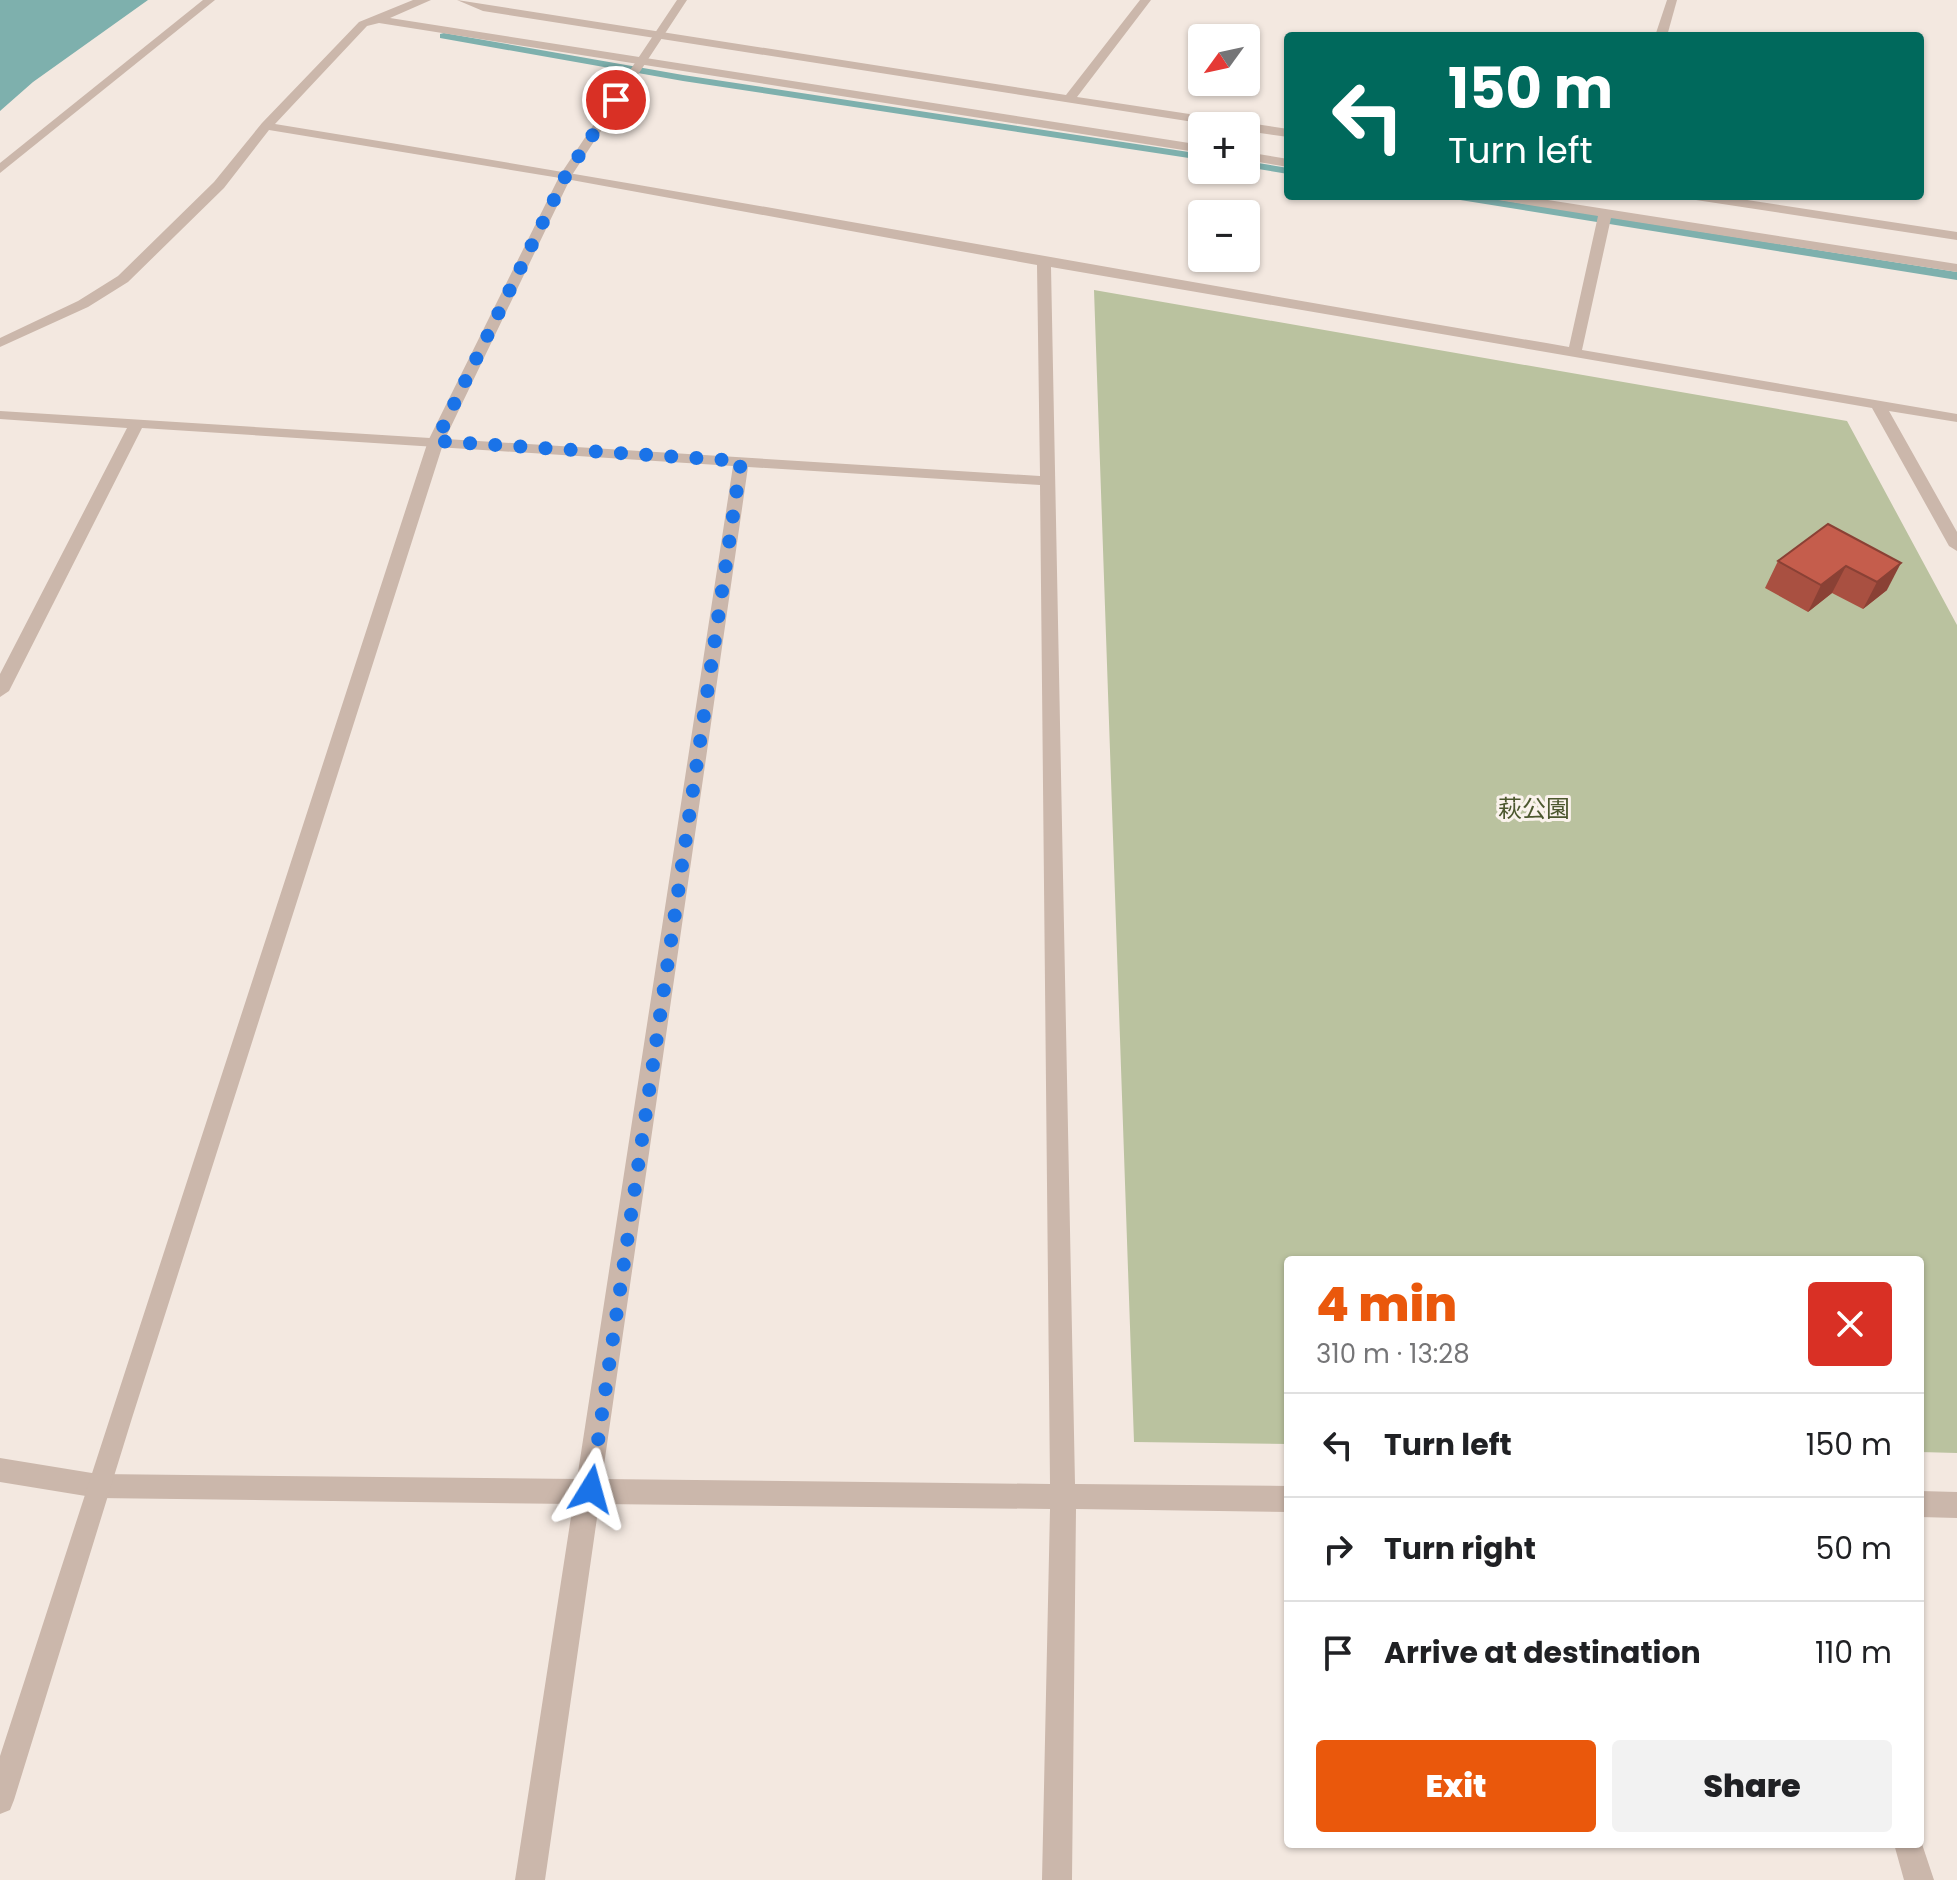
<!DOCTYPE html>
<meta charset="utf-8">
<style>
:root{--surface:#fff;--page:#f2f2f2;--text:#202124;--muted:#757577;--line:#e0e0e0;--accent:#ea580c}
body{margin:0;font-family:Poppins,"Noto Sans JP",sans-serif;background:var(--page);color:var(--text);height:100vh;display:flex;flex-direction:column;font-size:30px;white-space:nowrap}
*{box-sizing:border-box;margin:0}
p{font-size:26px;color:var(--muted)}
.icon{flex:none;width:44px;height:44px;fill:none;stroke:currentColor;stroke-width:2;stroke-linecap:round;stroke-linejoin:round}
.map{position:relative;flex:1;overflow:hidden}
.panel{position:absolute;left:1284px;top:1256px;width:640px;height:592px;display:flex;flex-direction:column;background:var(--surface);border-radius:8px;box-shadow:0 2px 6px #0004}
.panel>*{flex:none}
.guide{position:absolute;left:1284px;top:32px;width:640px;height:168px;border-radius:8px;box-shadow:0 2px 6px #0004;background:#00695c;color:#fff;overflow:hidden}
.needle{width:52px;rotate:237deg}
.buttons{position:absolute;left:1188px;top:24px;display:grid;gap:16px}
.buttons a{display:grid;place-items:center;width:72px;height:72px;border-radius:8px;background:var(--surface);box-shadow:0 2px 6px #0004;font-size:40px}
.pin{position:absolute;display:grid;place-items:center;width:68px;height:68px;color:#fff;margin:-34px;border:4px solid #fff;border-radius:50%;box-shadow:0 2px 8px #0007}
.me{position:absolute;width:88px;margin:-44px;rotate:8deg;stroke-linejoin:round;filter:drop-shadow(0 0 6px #0008)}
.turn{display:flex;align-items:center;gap:28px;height:168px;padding:0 32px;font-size:36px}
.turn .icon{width:104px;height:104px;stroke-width:2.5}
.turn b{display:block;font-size:56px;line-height:68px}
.round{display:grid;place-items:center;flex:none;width:84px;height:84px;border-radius:8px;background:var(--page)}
.overview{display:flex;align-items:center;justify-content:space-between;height:136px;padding:0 32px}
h1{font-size:48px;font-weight:800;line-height:60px;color:var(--accent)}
.button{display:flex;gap:16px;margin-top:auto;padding:16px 32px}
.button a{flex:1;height:92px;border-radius:8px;background:var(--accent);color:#fff;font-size:32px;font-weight:800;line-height:92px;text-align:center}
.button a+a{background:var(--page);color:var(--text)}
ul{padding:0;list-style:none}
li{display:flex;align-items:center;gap:24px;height:104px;padding:0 32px;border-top:2px solid var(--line)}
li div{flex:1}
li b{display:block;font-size:30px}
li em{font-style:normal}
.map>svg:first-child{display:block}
.green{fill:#bac29f}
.water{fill:#7eb0ad}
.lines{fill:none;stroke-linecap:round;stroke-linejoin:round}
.stream{fill:#7eb0ad;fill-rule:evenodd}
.minor{fill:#cbb7ab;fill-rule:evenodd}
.tertiary{fill:#cbb7ab;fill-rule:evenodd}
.wall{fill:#a95041}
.shaded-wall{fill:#8a4135}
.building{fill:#c55d4c;stroke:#8a4135;stroke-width:2}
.route{stroke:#1a73e8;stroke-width:14;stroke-dasharray:0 25.2}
.labels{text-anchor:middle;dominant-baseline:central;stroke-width:6;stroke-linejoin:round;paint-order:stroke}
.park-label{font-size:24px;fill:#4c572e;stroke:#faf2ec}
</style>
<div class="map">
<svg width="1957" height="1880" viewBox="0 0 1957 1880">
<rect width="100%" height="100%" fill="#f3e8e0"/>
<!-- green -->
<path class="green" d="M1094,290L1847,421L1957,625V1453L1920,1452V1260H1288V1444L1134,1442Z"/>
<!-- water -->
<path class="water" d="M0,0H148L33,82L0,111Z"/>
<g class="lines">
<!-- stream -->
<g class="stream">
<path d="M444,33L683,75L1202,154V160L683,81L440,38V34Z"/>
<path d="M1246,161L1288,168V174L1246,167Z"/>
<path d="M1448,196H1476L1957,272V280L1454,199Z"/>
</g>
<!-- minor -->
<g class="minor">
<path d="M203,0H215L0,173V163Z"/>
<path d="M413,0H431L390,18L1202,145V153L379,23L367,26L275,124C707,194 1137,274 1569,347L1598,216L1498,200L1492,196H1523L1957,264V272L1611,218L1582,350L1957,414V422L1889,411L1957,532V551L1949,546L1872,408L1051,267L1075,1484L1288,1486V1512L1076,1509L1072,1880H1042L1050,1509L599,1504L545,1880H515L573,1504L98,1498L0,1482V1458L98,1474L577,1479L733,466L142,428L9,691L0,697V674L127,428L0,419V411L1040,476L1037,265L566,179L269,130L224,188L128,282L88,307L0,347V338L78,301L118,276L214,182L262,123L359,22ZM748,467L1040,485L1050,1484L602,1479Z"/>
<path d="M457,0L1066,95L1140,0H1151L1077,97L1288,129V137L1246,131V126H1219L483,11Z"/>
<path d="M1667,0H1677L1667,36H1655Z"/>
<path d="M1246,152L1288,159V167L1246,160Z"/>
<path d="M1690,196H1721L1957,232V240L1696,200Z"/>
<path d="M1920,1491L1957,1492V1518L1920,1517Z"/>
<path d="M1920,1838L1934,1880H1904L1894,1844H1920Z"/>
</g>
<!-- tertiary -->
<path class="tertiary" d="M677,0H687L572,175L444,441L132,1418L14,1800L10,1810L0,1814V1756L428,441L560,175Z"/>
</g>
<!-- wall -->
<path class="wall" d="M1828,524L1887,590L1863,609L1832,593L1808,612L1765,588L1778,561Z"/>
<!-- shaded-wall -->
<g class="shaded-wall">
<path d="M1901,563L1887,590L1863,609L1877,582Z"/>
<path d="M1846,566L1832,593L1808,612L1821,585Z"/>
</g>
<!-- building -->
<path class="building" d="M1828,524L1901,563L1877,582L1846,566L1821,585L1778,561Z"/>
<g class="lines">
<!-- route -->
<path class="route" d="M591,1489L741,461L436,441L566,175L616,100"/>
</g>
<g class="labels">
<!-- park labels -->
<g class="park-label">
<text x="1534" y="808">萩公園</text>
</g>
</g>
</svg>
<div class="buttons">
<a><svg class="needle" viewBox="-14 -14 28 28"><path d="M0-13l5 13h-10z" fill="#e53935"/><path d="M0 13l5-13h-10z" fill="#757577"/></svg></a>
<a>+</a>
<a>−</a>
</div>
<div class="pin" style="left:616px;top:100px;background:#d93025"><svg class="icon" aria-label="arrive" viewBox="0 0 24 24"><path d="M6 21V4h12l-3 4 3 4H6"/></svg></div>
<svg class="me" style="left:591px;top:1489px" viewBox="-20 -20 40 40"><path d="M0-17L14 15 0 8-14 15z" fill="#1a73e8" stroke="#fff" stroke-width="4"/></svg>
<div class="guide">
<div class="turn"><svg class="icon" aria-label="left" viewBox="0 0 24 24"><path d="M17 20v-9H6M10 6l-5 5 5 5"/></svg><div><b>150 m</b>Turn left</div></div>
</div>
<section class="panel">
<div class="overview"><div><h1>4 min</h1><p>310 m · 13:28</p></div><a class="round" style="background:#d93025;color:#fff"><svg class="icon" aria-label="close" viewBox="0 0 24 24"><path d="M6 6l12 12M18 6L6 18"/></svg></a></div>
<ul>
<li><svg class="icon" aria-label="left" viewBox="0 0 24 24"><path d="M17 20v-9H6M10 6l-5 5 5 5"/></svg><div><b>Turn left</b></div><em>150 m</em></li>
<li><svg class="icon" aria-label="right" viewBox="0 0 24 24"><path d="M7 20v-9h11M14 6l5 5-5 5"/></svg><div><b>Turn right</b></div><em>50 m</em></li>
<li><svg class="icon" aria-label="arrive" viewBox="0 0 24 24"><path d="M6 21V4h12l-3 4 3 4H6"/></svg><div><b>Arrive at destination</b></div><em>110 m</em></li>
</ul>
<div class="button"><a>Exit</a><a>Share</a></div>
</section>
</div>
